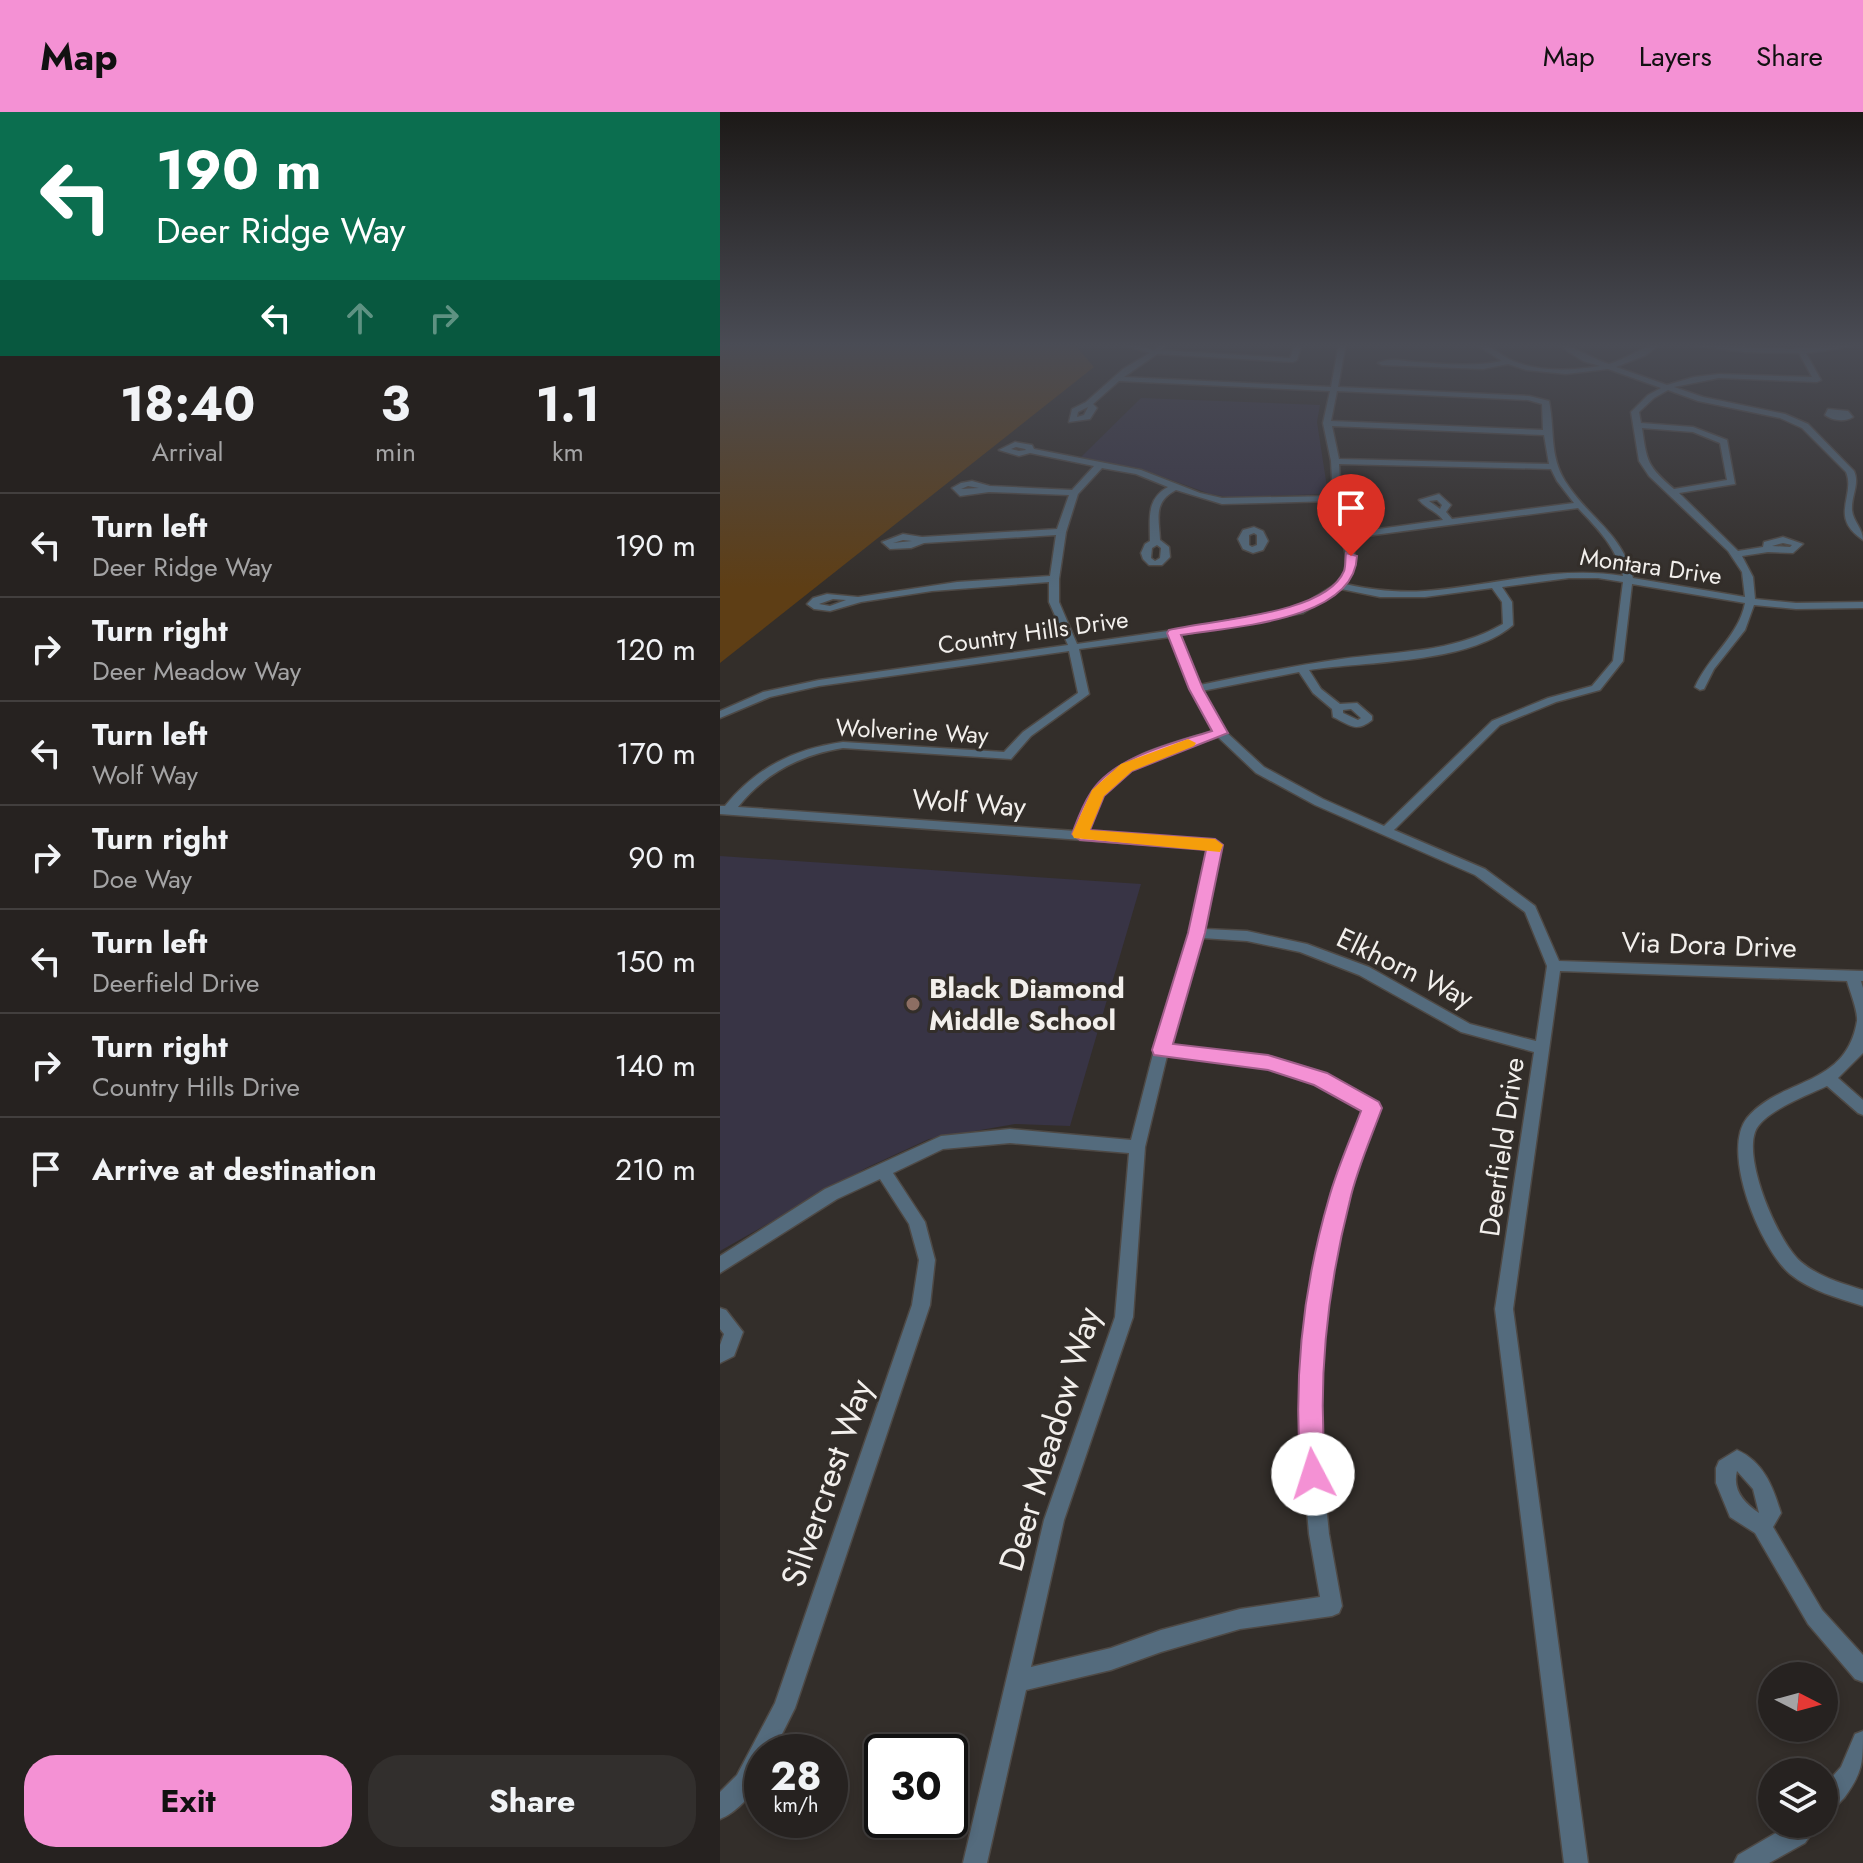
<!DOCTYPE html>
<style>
:root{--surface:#262220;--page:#322f2d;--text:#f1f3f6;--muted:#a4a4a5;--line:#423f3e;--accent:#f491d4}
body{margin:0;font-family:Jost,sans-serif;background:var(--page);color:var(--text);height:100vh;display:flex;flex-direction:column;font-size:30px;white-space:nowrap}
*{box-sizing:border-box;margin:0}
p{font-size:26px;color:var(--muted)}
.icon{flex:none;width:44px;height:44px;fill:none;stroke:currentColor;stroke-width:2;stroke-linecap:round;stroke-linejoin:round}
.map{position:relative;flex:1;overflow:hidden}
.sheet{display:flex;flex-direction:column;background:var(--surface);width:720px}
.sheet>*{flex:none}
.hud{background:#0b6e4f;color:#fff;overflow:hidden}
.needle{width:52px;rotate:96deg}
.buttons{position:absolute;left:1038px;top:1550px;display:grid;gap:16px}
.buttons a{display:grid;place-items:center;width:80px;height:80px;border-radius:50%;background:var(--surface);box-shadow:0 4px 12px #0003,0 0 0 2px var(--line);font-size:40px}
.speed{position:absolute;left:24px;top:1622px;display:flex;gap:16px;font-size:40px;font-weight:700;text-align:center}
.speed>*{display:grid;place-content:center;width:104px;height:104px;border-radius:50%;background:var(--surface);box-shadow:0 4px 12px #0003,0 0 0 2px var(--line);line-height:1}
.speed small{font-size:20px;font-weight:400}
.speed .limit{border:4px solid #111;border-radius:12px;background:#fff;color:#111}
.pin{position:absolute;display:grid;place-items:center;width:68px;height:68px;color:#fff;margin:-82px -34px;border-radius:50% 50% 50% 0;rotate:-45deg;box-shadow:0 0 8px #0007}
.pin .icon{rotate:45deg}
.me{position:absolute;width:88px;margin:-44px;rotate:355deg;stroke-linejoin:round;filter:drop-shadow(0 0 6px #0008)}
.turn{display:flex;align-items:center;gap:28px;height:168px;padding:0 24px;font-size:36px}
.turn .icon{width:104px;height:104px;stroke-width:2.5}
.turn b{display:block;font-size:56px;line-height:68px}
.lanes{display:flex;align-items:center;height:76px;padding:0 24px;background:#0003;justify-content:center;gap:40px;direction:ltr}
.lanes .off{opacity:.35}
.eta{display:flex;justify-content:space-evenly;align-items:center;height:136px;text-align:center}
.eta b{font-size:48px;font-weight:700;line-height:56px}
.cta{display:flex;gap:16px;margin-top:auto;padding:16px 24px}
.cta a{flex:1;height:92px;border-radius:32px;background:var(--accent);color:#111;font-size:32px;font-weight:700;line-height:92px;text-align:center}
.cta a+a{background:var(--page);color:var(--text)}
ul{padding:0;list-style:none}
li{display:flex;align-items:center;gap:24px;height:104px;padding:0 24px;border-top:2px solid var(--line)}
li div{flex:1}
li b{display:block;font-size:30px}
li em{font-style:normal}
header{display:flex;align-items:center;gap:48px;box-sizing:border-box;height:112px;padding:0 40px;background:var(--accent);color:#111}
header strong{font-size:38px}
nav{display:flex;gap:44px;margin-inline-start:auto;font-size:28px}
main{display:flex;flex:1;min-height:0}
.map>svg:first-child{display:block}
.education{fill:#383445}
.green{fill:#5e3e15}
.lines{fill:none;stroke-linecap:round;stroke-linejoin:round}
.minor-casing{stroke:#4e4945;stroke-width:3}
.minor{fill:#546b7d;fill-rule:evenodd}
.route{fill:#f491d4;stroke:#9f5e8a;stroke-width:2}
.slow{fill:#f59e0b}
.education-dot{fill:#8d6e63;stroke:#332e2a;stroke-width:3}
.labels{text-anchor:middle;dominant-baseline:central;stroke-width:6;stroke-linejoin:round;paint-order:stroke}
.far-street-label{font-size:24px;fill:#f2efec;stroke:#332e2a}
.street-label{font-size:28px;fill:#f2efec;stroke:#332e2a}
.poi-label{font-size:28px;font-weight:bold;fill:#f2efec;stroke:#332e2a;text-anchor:start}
.near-street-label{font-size:34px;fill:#f2efec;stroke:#332e2a}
</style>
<header>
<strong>Map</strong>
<nav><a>Map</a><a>Layers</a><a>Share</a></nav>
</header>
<main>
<section class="sheet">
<div class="hud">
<div class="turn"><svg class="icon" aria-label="left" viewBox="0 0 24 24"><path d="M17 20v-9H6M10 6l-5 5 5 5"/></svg><div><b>190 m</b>Deer Ridge Way</div></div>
<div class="lanes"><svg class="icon" aria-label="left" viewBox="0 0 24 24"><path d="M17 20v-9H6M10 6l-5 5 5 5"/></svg><svg class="icon off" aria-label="ahead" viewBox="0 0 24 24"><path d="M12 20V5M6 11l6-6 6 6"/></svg><svg class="icon off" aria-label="right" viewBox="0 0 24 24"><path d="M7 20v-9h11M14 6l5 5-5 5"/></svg></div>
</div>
<div class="eta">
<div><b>18:40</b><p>Arrival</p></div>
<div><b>3</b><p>min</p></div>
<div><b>1.1</b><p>km</p></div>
</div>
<ul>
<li><svg class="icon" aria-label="left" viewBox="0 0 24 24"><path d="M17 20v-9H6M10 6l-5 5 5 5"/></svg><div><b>Turn left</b><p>Deer Ridge Way</p></div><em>190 m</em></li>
<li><svg class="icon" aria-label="right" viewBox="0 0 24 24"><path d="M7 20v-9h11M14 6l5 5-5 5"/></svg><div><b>Turn right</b><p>Deer Meadow Way</p></div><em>120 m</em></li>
<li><svg class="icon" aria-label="left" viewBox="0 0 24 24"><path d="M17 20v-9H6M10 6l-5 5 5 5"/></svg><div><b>Turn left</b><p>Wolf Way</p></div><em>170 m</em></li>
<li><svg class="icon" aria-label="right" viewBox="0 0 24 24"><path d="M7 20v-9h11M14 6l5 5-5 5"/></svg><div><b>Turn right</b><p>Doe Way</p></div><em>90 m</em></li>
<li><svg class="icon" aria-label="left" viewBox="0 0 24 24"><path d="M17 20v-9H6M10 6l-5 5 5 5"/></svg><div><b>Turn left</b><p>Deerfield Drive</p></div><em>150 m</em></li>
<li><svg class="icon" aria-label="right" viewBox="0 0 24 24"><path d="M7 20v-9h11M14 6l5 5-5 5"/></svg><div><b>Turn right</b><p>Country Hills Drive</p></div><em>140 m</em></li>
<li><svg class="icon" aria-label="arrive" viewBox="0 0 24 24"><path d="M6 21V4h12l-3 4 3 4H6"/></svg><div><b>Arrive at destination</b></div><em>210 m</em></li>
</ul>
<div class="cta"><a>Exit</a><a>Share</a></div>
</section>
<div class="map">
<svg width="1143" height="1751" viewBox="0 0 1143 1751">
<rect width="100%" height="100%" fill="#332e2a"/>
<!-- education -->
<g class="education">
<path d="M421,286L600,293L597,310L608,382L508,385L490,382L418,356L359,347Z"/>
<path d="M0,744L421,772L350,1014L295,1012L209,1027L146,1056L0,1139Z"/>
</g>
<!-- green -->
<path class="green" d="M353,231L374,255L0,551V232Z"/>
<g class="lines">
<defs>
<g id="minor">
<path d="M397,231H409L434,238L441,231H448L441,238L570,246L575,231H582L577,248L573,250L437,242L404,265L611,275L619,231H626L618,275L809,284L829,289C835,317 829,343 845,369C868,406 902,420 913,466L1025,485L1022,460L1008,439L929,364L919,349L911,300L928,283L941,276L888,257L846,262L806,258L788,252L763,257L662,253L658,251C672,245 681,249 696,250C724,252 754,255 782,249L754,231C770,231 779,243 793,249C820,260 851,259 880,254L863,249L835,231C848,231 873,247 889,252C904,248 930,231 941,231L926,243L896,255L947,273L974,265L999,262L1092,265L1079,241L1025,240L955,231L1071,237L1141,231L1116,237L1086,241L1101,268L1097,270L999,266L954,275L983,285L1065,302L1088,312L1134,359C1140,372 1131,384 1132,398C1133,410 1143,416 1143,428C1108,405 1136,384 1126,360L1082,316L1060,306L978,289L948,278L934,286L919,300L921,311L973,315L1007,328L1015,372L959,381L1018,439L1043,435L1044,430L1063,425L1083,432L1073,441L1048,440L1022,444L1033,465L1035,487L1076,491L1143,490V496L1076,497L1034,493L1025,518L994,557L984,577L980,578L975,575C988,545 1019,524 1025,491L912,472L903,549L880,578L836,590L780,613L674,718L765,757L815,794L839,849L1143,859V869H1141L1143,876V941L1118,966L1143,988V1003L1138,1001L1107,974C1088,983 1042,1000 1035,1020C1024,1050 1058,1130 1081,1150C1099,1165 1121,1171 1143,1178V1194C1118,1186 1091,1179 1070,1162C1041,1138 1000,1040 1027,1006C1061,965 1126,976 1137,909C1138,899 1130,880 1127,869L840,859L793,1197L868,1751H844L775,1197L814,940L741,920L639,863L580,840L527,829L482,826L450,933L548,944L605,963L657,992L660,996L627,1086L606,1189L597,1303L609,1422L622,1494L619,1501L612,1504L520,1517L441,1540L391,1558L306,1578L267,1751H243L324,1408L395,1205L409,1041L290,1031L223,1037L173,1061L205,1110L215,1148L210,1193L75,1596L53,1640H42C42,1646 43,1654 42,1660C39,1678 16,1701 0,1707V1680L17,1663L55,1591L192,1193L199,1148L189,1112L160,1067L117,1087L0,1161V1144L105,1077L221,1024L290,1017L411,1028L434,938L470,821L488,737L0,702V694H5C37,655 74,637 123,630L284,640L303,620L358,581L349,539L99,574L50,585L0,606V599L43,580L99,568L348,533L329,490V470L212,479L141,490L110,499L94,497L87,492L93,486L107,482L138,485L237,470L330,464L336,423L204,431L191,436L170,437L162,430L183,422L202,425L337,417L349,383L269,380L240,384L232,376L241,371L252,369L270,374L352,378L374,354L310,341L299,344L279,338L295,330L312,333L314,337L421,358L480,381L502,386L613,384L611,349L603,311L610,279L399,269L373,292L377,296L370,307L349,310L352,297L366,290L403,257L430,241ZM617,279L808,288L822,292L823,318L611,309ZM368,295L364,303L357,305L358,300ZM612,314L824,323L829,352L619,347ZM922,316L973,320L1000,331L1007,368L954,377C927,354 927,350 922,316ZM296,335L305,337L306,338L299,339L291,337ZM619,352L831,357L837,369L854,391L732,407L726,400L731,393L719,382L699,388C707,398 717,399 723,408L630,421L621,386ZM382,356L416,362L448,375C426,387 430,406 430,429L425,432L421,441L423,447L429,453H442L450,445L449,435L440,428C439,406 433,390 456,378L502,392L613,389L626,444L625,459L616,472L576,497L454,518L357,532L339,490V467L346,420L358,382ZM248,374L259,376L241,377ZM717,388L722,393L720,397L709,389ZM858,396C878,417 896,435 903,464C836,453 772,474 705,479C678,481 652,478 625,472C638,454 636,447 631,426ZM183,428L192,429L173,431ZM1063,431L1072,433L1070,435L1052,434ZM437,433L441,436L440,446L435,449L431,446L432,436ZM849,466H878L903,470L893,549L872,574L828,586L772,609L664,714L603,687L544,655L505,619L482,579L579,560L593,581L612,597L613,605C630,613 636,621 652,608V604L637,591L620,592L601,577L589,558C647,549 748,552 793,513L792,490L782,475ZM772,476L782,490L783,512C733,541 677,539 621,547C573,554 527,563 480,573L460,523L583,501L621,477L660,485H705ZM113,487L126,488L110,494L99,492ZM450,525L471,577L493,619C451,632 401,642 373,679C364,691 360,706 355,719L18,695C45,661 80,643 123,636L291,647L311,624L369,582L359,537ZM631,597L641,606L638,608L623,601V598ZM498,625L536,661L595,693L755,763L805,800L827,854L816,929L750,912L649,855L587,832L527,819L485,817L501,733L499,730L367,720C371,708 374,695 381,685C407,648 458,637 498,625ZM447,944L548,956L595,971L643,999L611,1086L588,1189L579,1303L589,1422L600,1485L520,1497L441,1518L391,1536L311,1555L344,1408L413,1205L425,1035Z"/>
<path d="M1108,297L1128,299L1133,305C1125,310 1113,309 1105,303Z"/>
<path d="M534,415L543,419L548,429L543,438L533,441L523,437L518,427L523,418ZM534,421L537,423V433L532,435L529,433V423Z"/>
<path d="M0,1196L6,1198L23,1220L14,1244L0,1251V1233L4,1222L0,1217Z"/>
<path d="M1017,1338C1044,1350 1053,1375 1061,1401L1053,1415L1102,1498L1143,1543V1570L1135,1567L1088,1512L1035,1421L1010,1405L996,1371V1356L999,1349ZM1017,1359L1033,1377L1039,1401C1024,1391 1012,1378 1017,1359Z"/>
<path d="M1143,1619C1143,1651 1143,1660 1124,1686C1117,1693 1113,1699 1104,1702V1674L1121,1655L1135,1622Z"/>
<path d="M1071,1712H1098L1085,1731L1049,1751H1014L1018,1743Z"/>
</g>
</defs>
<!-- minor casing -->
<use href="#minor" class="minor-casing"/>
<!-- minor -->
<use href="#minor" class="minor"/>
</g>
<!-- sky -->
<linearGradient id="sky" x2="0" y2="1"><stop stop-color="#1c1917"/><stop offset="0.49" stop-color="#4a4c55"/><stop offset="1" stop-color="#4a4c55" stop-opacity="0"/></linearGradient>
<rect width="1143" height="476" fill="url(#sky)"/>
<!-- route -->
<path class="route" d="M626,441L637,444C635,509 510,515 461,523L483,577L508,621L412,659L384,684L370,718L495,727L503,733L485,821L453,932L548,943L607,961L659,990L662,996C651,1026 637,1057 630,1088C607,1178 597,1270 606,1362L602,1371L593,1375L585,1371L581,1362C573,1270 583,1175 609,1086C617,1057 630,1028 641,999L594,973L548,958L434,943L432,938L468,821L486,738L360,728L352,722C357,709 362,694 370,682C392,645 453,631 492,619L469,577L447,521L449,518C490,508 606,503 624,459C626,454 625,446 626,441Z"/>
<!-- slow -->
<path class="slow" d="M468,627L476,631L474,634L412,659L384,684L370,718L495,727L503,733L500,740L354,726L352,722L372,678L401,652Z"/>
<!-- markers -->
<circle class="education-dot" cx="193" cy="892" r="8"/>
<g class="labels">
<!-- far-street labels -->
<g class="far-street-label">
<text transform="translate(931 454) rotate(8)">Montara Drive</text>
<text transform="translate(313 520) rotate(-8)">Country Hills Drive</text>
<text transform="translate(192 619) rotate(3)">Wolverine Way</text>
</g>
<!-- street labels -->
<g class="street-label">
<text transform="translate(249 691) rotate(4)">Wolf Way</text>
<text transform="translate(989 833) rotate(2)">Via Dora Drive</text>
<text transform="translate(685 856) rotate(26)">Elkhorn Way</text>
<text transform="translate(782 1035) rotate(-82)">Deerfield Drive</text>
</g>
<!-- poi labels -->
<g class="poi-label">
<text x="209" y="876">Black Diamond<tspan x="209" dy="32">Middle School</tspan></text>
</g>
<!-- near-street labels -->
<g class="near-street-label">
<text transform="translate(330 1327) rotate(-73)">Deer Meadow Way</text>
<text transform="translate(107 1371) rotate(-71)">Silvercrest Way</text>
</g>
</g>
</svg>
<div class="buttons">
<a><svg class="needle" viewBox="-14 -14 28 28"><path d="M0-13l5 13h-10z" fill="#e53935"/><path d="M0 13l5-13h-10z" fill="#a4a4a5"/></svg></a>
<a><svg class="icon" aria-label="layers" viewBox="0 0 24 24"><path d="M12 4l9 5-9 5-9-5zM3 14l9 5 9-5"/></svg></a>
</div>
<div class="speed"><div>28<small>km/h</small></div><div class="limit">30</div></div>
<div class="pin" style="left:631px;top:444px;background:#d93025"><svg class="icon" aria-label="arrive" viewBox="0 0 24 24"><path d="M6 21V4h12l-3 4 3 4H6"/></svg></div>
<svg class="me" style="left:593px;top:1362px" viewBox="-20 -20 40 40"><circle r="19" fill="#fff"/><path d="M0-13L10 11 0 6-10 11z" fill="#f491d4"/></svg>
</div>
</main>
